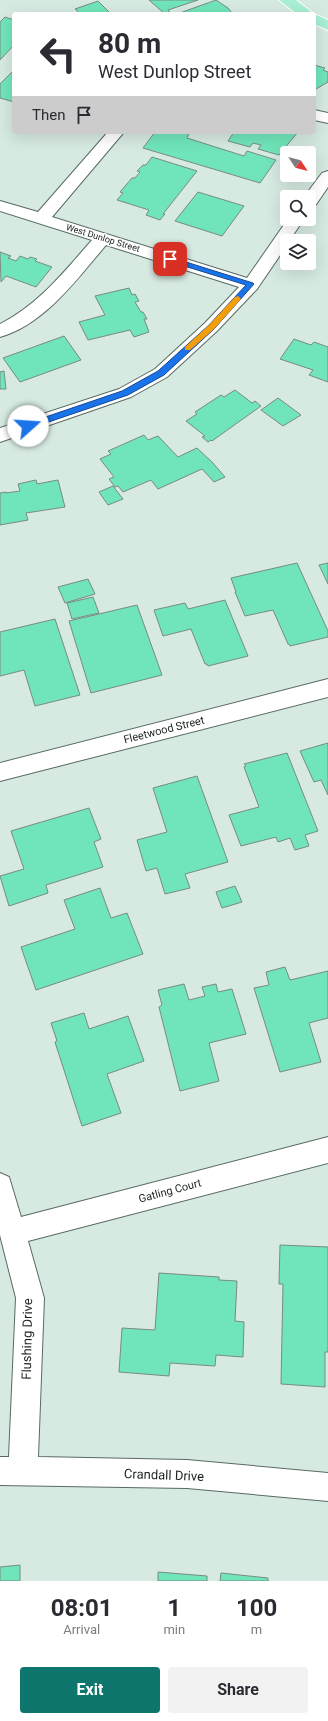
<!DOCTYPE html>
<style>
:root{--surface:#fff;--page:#f2f2f3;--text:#2b2b33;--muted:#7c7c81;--accent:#0f766e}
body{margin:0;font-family:Roboto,sans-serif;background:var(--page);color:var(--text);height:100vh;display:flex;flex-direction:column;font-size:15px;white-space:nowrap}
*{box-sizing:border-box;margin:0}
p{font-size:13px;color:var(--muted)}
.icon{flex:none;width:22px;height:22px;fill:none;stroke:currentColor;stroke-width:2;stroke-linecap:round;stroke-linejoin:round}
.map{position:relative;height:1581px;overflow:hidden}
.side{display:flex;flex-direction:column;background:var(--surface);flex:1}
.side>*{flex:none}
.hud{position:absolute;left:12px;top:12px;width:304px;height:122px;border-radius:4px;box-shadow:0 4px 16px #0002;background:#fff;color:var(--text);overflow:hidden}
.needle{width:26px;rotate:126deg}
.controls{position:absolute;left:280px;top:146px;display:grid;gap:8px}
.controls a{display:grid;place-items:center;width:36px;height:36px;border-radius:4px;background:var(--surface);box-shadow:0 4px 16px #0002;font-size:20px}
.pin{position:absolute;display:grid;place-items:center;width:34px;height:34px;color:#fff;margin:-17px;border-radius:8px;box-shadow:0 2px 6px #0006}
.me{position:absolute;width:44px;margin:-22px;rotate:71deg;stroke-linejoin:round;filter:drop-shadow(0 0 3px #0008)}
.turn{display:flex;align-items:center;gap:14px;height:84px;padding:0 20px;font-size:18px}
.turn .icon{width:52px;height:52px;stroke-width:2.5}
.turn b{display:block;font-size:28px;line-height:34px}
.then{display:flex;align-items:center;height:38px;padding:0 20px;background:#0003;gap:8px;font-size:15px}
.eta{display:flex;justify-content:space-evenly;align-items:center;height:68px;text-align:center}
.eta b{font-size:24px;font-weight:700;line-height:28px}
.cta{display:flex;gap:8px;margin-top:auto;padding:8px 20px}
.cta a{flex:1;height:46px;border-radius:4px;background:var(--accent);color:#fff;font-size:16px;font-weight:700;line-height:46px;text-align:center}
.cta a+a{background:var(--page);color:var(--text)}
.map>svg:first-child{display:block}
.building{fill:#70e5b9;stroke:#788b83}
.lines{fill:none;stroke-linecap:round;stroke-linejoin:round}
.minor-casing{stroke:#586b62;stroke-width:2}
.major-casing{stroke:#fff;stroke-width:2}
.minor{fill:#fff;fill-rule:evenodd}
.major{fill:#a8eed3;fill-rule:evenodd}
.route{fill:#1a73e8;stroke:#114b97}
.slow{fill:#f59e0b}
.labels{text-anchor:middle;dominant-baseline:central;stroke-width:3;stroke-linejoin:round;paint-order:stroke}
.far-street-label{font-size:9px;fill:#1b221f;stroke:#fff}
.street-label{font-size:11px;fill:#1b221f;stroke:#fff}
.near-street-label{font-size:13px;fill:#1b221f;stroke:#fff}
</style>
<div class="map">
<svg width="328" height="1581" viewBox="0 0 328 1581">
<rect width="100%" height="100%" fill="#d6eae1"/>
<!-- building -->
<g class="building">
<path d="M149,0H198L168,10L172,14H165Z"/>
<path d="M216,0L228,8L233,14H177Z"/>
<path d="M98,1L109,12L107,14H81L75,9Z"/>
<path d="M5,17L14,20V45L0,60V22Z"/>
<path d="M314,65L325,68L323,70L328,72V82L316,89L314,87Z"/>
<path d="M14,70V102L0,98V84Z"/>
<path d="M155,132H182L189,134L187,138L244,156L247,151L276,160L260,183L143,148Z"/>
<path d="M234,132H298L279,155L258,149L261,145L253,143L250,147L228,141Z"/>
<path d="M152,157L197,171L163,214H165L160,220L146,215L149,210L117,200L123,193L120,192L132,178H135L140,172L137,171L143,165H146Z"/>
<path d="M198,192L244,206L222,236L175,221Z"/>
<path d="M0,252L11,256L8,258L16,261L20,256L28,259L30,257L37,259L35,261L52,267L36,287L6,276L1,282Z"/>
<path d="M129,288L132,295L135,294L139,301L135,302L141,312H143L147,319H144L149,332L134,337L130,330L88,340L79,322L105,315L95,296Z"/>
<path d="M64,336L81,360L20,382L3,358Z"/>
<path d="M294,339L311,345L314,342L328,347V382L309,375L313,370L280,359Z"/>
<path d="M4,371L6,389H0V372Z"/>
<path d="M235,390L252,403L255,401L261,406L212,441L211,440L208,442L202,437L205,436L186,421L197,414L195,412L221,395L224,397Z"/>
<path d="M278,398L301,415L283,426L261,410Z"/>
<path d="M144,435L148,440L158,436L178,457L197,448L212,462L225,477L214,482L202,469L158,489L151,480L123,492L118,486L115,487L109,479L114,477L100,459L111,454L108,451Z"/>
<path d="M36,480L37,484L58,480L65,507L26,513L28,520L0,525V493L6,492V493L20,491L18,484Z"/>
<path d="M113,486L123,499L108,505L99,492Z"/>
<path d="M297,563L328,631V637L290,646L289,644H288L273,610L245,616L235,592H236L231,578Z"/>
<path d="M328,563V584L319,565Z"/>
<path d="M88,579L95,594L65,603L58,587Z"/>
<path d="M93,597L99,613L72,619L67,603Z"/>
<path d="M225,600L248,656L208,666L207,664H205L191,629L163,636L154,610L185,603L188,609Z"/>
<path d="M137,605L162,675L91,693L69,621Z"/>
<path d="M55,619L80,695L35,706L24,670L0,676V632Z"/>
<path d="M328,743V795L321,780L314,782L300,751Z"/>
<path d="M287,753L318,831L305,835L309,846L295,850L290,838L278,842L276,837L241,846L229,815L259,807L244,767L246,766L244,764Z"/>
<path d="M197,776L228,862L185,874L190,888L165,894L157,868L146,871L137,840L167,832L153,788Z"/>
<path d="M89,808L101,839L94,842L103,867L46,885L48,893L9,906L0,876L24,869L11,831Z"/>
<path d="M235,886L242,902L222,908L216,892Z"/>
<path d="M100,888L111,918L127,913L143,954L36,990L21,947L75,929L64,900Z"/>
<path d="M285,967L290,980L328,971V1018L309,1023L321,1062L280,1072L254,988L269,985L266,972Z"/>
<path d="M184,984L189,1000L205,996L202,987L216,984L218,992L232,989L246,1034L209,1043L219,1081L180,1091L159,1007L162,1005L158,990Z"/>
<path d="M84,1013L89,1029L128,1016L144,1061L107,1074L121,1113L82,1126L55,1042L57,1041L51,1023Z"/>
<path d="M280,1245L328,1247V1352H325V1387L281,1384L283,1284H279Z"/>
<path d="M159,1273L219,1277V1280L237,1281L235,1321L244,1322L243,1357L216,1355L215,1366L170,1363L169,1376L119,1372L122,1328L155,1330Z"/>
<path d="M20,1565V1581H0V1567Z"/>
<path d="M158,1572L207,1576V1581H158Z"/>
<path d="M221,1573L268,1578V1581H220Z"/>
</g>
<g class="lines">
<defs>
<g id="minor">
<path d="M314,110L328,113V123L314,120Z"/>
<path d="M108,132H124L52,217L247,278L288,219H304L289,241H287V245L257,289L217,331L167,377L131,397L0,442V428L119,389L155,369L205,323L239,287L106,245C78,278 44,325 0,337V324C38,305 64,272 92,240L0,211V201L38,212Z"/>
<path d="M328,171V187L315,206L309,207V197H304L322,173Z"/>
<path d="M328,679V697L0,781V763Z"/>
<path d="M328,1137V1163L28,1241L44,1298L38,1457L187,1460L328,1473V1501L187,1488L0,1485V1457H9L16,1298L0,1235V1173L9,1177L21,1217Z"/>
</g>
<path id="major" d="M279,0H296L314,14L328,20V30L314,24V14H297Z"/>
</defs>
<!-- minor casing -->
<use href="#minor" class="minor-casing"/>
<!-- major casing -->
<use href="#major" class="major-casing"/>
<!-- minor -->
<use href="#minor" class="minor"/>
<!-- major -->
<use href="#major" class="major"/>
</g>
<!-- route -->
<path class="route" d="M170,257L253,283L254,284L214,329L164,375L128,395L31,428H25V424L122,391L158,371L209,325L246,285L168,261V258Z"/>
<!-- slow -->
<path class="slow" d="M238,296L241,299L240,300L214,329L190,350H185V347L209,325L235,297Z"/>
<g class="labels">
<!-- far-street labels -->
<g class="far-street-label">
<text transform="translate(103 238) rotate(17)">West Dunlop Street</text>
</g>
<!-- street labels -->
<g class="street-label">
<text transform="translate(164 730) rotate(-14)">Fleetwood Street</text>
<text transform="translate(170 1191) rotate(-15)">Gatling Court</text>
</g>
<!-- near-street labels -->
<g class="near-street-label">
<text transform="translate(27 1339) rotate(-89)">Flushing Drive</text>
<text transform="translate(164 1475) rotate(2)">Crandall Drive</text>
</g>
</g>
</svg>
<div class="controls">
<a><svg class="needle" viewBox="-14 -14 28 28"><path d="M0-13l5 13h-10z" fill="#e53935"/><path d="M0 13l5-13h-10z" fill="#7c7c81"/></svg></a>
<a><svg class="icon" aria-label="search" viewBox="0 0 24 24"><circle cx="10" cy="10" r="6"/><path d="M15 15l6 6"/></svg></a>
<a><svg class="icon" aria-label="layers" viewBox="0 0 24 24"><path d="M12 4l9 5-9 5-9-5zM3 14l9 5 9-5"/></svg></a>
</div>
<div class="pin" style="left:170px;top:259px;background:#d93025"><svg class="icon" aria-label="arrive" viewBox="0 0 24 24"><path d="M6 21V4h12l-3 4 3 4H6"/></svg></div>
<svg class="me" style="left:28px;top:426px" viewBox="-20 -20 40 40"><circle r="19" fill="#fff"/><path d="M0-13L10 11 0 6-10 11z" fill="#1a73e8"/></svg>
<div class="hud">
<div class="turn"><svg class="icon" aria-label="left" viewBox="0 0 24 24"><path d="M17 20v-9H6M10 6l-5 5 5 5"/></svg><div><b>80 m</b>West Dunlop Street</div></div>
<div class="then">Then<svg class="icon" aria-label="arrive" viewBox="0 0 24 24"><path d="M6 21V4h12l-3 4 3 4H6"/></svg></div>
</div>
</div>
<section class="side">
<div class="eta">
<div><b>08:01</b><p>Arrival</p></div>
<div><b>1</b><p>min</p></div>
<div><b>100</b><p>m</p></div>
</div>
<div class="cta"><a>Exit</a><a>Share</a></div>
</section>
